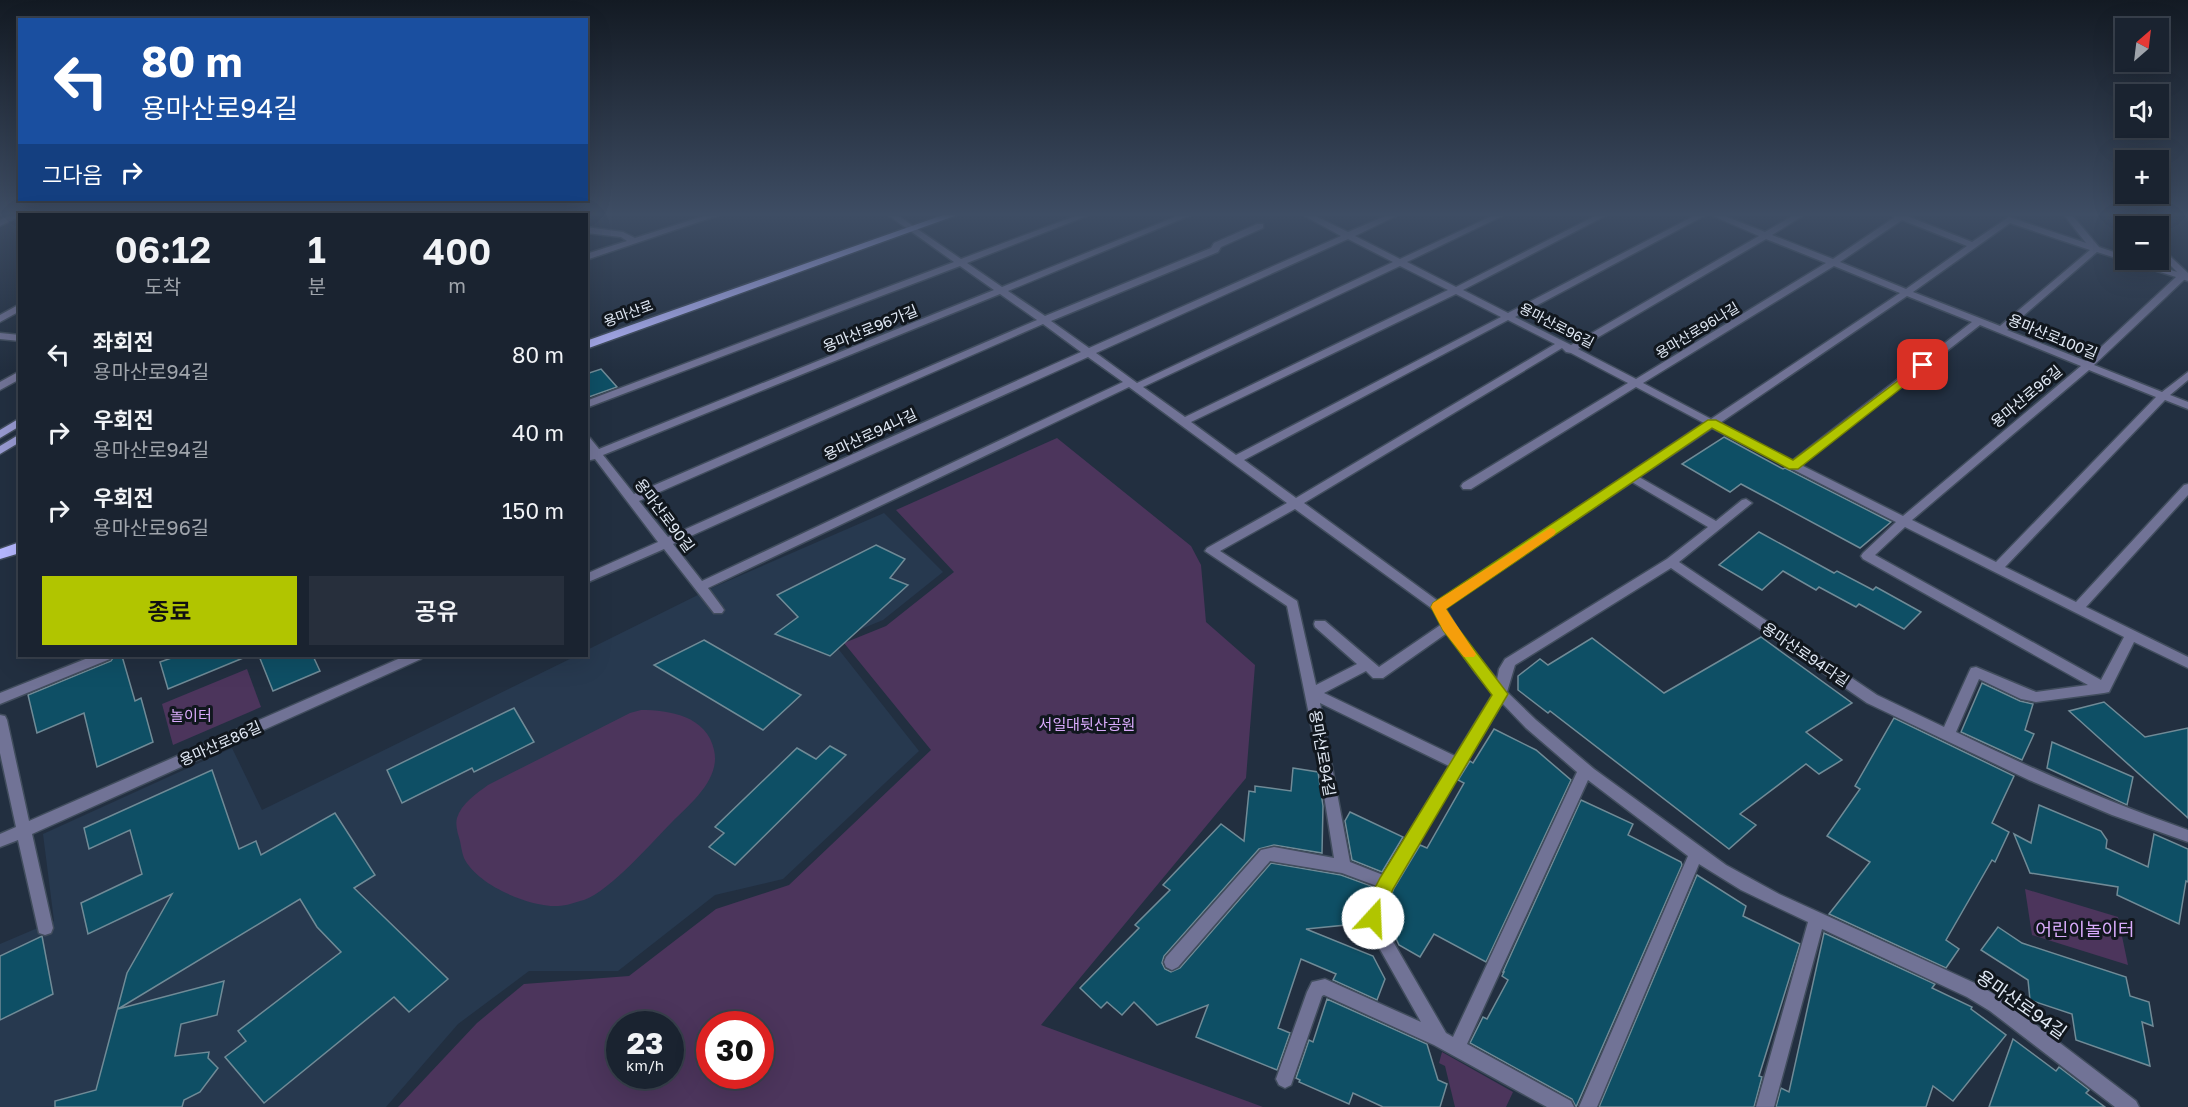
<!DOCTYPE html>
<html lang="ko">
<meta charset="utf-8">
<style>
:root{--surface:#1a2330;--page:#272f3c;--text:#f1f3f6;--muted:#9fa4ab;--line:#38404c;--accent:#b1c500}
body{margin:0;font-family:"Golos Text","Noto Sans KR",sans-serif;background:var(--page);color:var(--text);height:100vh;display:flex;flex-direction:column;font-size:22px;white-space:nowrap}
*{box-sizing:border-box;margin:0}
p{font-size:20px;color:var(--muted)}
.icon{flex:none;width:33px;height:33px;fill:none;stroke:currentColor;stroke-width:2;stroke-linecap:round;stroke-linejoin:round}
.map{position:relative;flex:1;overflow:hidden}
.panel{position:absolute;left:18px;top:213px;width:570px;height:444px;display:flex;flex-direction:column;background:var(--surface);border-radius:0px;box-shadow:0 6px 24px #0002,0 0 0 2px var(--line)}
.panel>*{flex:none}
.top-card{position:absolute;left:18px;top:18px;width:570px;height:183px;border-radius:0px;box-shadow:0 6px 24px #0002,0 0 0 2px var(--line);background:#1a4fa0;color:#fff;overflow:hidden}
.needle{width:39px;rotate:28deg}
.tools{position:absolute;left:2115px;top:18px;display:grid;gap:12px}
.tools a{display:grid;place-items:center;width:54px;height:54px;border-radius:0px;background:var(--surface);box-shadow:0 6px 24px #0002,0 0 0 2px var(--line);font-size:30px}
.speed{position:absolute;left:606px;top:1011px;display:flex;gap:12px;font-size:30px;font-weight:700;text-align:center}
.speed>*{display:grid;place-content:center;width:78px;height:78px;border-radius:50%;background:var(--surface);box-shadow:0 6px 24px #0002,0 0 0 2px var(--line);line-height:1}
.speed small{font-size:15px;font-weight:400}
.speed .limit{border:9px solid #d22;background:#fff;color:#111}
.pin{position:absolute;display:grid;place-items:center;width:51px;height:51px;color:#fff;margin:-26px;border-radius:12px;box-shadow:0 3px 9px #0006}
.me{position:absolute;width:66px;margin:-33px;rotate:20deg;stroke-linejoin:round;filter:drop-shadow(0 0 4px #0008)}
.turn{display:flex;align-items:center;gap:21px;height:126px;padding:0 24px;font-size:27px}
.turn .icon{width:78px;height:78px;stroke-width:2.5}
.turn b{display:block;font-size:42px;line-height:51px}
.then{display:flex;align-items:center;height:57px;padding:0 24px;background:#0003;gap:12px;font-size:22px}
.eta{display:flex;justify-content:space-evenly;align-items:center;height:102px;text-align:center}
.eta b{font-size:36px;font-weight:600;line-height:42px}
.cta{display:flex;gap:12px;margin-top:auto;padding:12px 24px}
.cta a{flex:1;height:69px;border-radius:0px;background:var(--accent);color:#111;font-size:24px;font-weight:600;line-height:69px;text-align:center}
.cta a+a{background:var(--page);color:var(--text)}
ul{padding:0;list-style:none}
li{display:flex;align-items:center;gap:18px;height:78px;padding:0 24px}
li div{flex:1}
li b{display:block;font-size:22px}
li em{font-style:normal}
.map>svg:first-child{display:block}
.built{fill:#27394f}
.green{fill:#4c355c;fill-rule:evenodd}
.building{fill:#0e4f65;stroke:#708b97;stroke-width:1.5}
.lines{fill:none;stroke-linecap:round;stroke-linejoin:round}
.minor-casing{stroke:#414d5d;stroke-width:3}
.tertiary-casing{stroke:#414d5d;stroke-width:3}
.secondary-casing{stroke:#414d5d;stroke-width:3}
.primary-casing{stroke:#414d5d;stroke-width:3}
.minor{fill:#717396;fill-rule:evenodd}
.tertiary{fill:#717396;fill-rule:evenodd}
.secondary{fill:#9799d1;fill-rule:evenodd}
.primary{fill:#b5b7ff;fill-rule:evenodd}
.route{fill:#b1c500;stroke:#738000;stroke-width:1.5}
.slow{fill:#f59e0b}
.labels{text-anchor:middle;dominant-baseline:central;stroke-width:6;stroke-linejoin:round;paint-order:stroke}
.far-street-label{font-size:14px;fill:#e1e9f5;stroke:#11171e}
.street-label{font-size:15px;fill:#e1e9f5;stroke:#11171e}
.park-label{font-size:15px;fill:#d9abfb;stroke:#11171e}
.near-park-label{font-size:18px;fill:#d9abfb;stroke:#11171e}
.near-street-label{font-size:18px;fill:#e1e9f5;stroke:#11171e}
</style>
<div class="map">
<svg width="2188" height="1107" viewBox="0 0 2188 1107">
<rect width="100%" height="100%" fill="#222f40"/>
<!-- built -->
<path class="built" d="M884,513L943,572L883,620L832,641L919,751L783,879L715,895L618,971H529L458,1024L386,1107H0V944L54,921L43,834L232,748L262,810L576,656H586L587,650L714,587Z"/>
<!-- green -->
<g class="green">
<path d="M1057,438L1191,546L1201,565L1206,622L1255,665L1246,778L1041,1025L1263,1107H398L477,1023L524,984L629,976L716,909L789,885L931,750L844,643L886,626L954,572L896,510ZM620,1024H670V1076H620ZM710,1024H760V1076H710Z"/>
<path d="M247,669L261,707L173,745L162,704Z"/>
<path d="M641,710C669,710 707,716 714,750C721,779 690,804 672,822C651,843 611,890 584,900C576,902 566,906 558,906C529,907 477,885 464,858C462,853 461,846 460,841C458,834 455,825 457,818C461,804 477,793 488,785L630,713Z"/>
<path d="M2025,889L2118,917L2128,965L2032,935Z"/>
<path d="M1442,1052L1513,1092L1506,1107H1455L1445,1066L1439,1063Z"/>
</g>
<!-- building -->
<g class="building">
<path d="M601,369L617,387L586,398V374Z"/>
<path d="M1724,437L1783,469L1785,468L1891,522L1860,548L1741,484L1730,492L1682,464Z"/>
<path d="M1759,532L1834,573L1837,571L1873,590L1876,587L1921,612L1904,629L1859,604L1856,607L1819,587L1816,590L1783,571L1762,590L1719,565Z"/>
<path d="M876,545L905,559L890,578L908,585L830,656L775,634L798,617L777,595Z"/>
<path d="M1761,637L1852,703L1806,732L1842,760L1819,774L1806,764L1740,814L1756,825L1729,849L1550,711L1548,713L1518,690V676L1540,659L1548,665L1592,638L1664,693Z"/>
<path d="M704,640L788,688L801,695L763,730L654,665Z"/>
<path d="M114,656H122L135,701L141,698L153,742L97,767L84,713L37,733L28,695L111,661Z"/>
<path d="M177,656H248L168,689L160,662Z"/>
<path d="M259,656H313L320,671L273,691Z"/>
<path d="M1982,683L2020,701L2033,704L2025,730L2034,734L2022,760L1961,732Z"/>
<path d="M2104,702L2145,737L2188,728V818L2069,711Z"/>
<path d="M514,708L534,742L474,772L472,768L402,803L387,770Z"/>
<path d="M1894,718L2014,776L1992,823L2009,832L1995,862L1992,860L1946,940L1959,949L1946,968L1829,914L1870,862L1827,836L1860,789L1855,786Z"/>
<path d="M1494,729L1536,750L1571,780L1486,962L1434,934L1420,957L1399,945L1388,921H1386L1385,911L1394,888L1420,845L1427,848L1464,783L1458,780L1470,761L1473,763Z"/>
<path d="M2052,742L2133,777L2127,805L2047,768Z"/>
<path d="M830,746L846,755L735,865L709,847L724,833L715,827L797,748L816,759Z"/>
<path d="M1293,768L1318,772L1323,806L1322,853L1274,845L1259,849L1164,956L1162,963L1165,969L1171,972L1180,968L1271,863L1341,875L1374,887L1365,910V923L1353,917L1356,924L1306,929L1373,956L1385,979L1377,1000L1333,980L1336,974L1301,959L1278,1028L1290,1033L1277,1070L1196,1037L1208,1005L1157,1025L1134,1002L1122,1015L1107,1002L1101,1008L1080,988L1139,928L1135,925L1170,890L1163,885L1221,824L1244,841L1249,791L1255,792V786L1291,791Z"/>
<path d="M212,770L239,849L256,841L261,855L335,813L375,875L354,888L448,979L409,1012L394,997L264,1103L225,1057L246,1041L238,1031L341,952L317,927L300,899L118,1009L224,981L217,1015L181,1024L175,1056L209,1052L208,1058L218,1068L200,1092L184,1100L182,1107H55V1101L96,1090L127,973L172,894L88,934L81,903L142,874L130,830L89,849L84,828Z"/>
<path d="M1581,800L1633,824L1628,835L1681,862L1682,865L1576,1107L1572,1099L1470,1043L1483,1017L1487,1019L1508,980L1502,976L1504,972H1503Z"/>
<path d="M2039,805L2101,831L2107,840L2106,848L2148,867L2154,834L2188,849V882L2186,881L2179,924L2117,895L2118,887L2030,873L2014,834L2031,843Z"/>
<path d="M1350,812L1403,837L1382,872L1352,860L1345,821Z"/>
<path d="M1697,875L1746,906L1743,916L1800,944L1759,1076L1762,1077L1754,1107H1599Z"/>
<path d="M1998,927L2022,943L2126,977L2130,996L2149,1002L2153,1026L2142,1022L2150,1066L2076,1040L2072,1014L2030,1000L2028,980L1981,950Z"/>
<path d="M1824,933L1935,984L1932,988L1972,1007L1971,1009L2006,1035L1953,1101L1933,1086L1926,1107H1776L1781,1088L1789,1092Z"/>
<path d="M42,936L53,994L0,1020V956Z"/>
<path d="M1327,999L1427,1044L1438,1080L1447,1084L1440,1107H1383L1353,1093L1349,1104L1299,1082L1300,1080L1296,1078L1309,1040L1313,1042Z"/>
<path d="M2013,1039L2056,1071L2059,1067L2089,1090L2086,1093L2105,1107H1989Z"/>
</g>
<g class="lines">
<defs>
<g id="minor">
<path d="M10,215L20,216L0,226V220Z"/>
<path d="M707,215H719L586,260V254L627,241L621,237L586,233V227L623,232L635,238Z"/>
<path d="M888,215H897L961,259L1078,215H1089L967,263L1002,287L1180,215H1191L1008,291L1045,316L1211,248L1214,243L1257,224H1263V228L1221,247L1218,252L1051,321L1089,348L1341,236L1303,215H1313L1348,232L1388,215H1398L1355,236L1400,259L1494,215H1504L1407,262L1456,287L1597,215H1607L1463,290L1508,313L1696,215H1706L1515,317L1571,345L1759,236L1711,215H1722L1765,232L1794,215H1804L1772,235L1833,259L1895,217L1892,215H1908L1907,216L1972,242L2009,217L2086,243L2064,215H2072L2099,247L2126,256V260H2136L2188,275V279L2184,280L2094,365L2162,392L2188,372V380L2170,395L2188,402V409L2165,400L2005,567L2076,602L2184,485L2188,484V495L2086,607L2188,657V668L2134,642L2109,692L2104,693L2036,702L2021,699L1979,679L1956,732C2032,769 2108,802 2188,830V842L2112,815L2029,780L1867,703L1671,568L1515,665L1507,692L1536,720L1594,769L1726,865L1779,894L1979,985L2002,999L2136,1101L2139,1107H2115L1990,1011L1967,997L1822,929L1774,1107H1756L1808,922L1741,890L1699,864L1597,1107H1579L1688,856L1588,780L1467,1044L1571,1101L1574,1107H1547L1434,1045L1324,995L1322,996L1291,1085L1285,1088L1279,1085L1276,1079L1307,992L1312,982L1325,979L1421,1022L1368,928L1367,911L1377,886L1342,873L1270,861L1178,967L1172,970L1166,967L1164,962L1166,957L1261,850L1274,847L1334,858L1319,764L1287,606L1205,551L1207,548L1287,503L1129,387L708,588L722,607L724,610L722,613H714L664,549L586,583V574L658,542L595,459L586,461V454L590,452L586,448V437L590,438L599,449L994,290L960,266L586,408V401L954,262ZM1902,220L1967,246L1906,289L1840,262ZM2010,223L2090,250L2000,326L1913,292ZM1348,239L1393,262L1137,383L1096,353ZM1766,239L1826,263L1636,379L1578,349ZM2097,252L2176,277L2086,361L2007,330ZM1400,266L1448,290L1185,417L1143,387ZM1834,266L1900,293L1711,419L1643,383ZM1000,294L1037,320L634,494L603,455ZM1456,294L1501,317L1236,455L1191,422ZM1907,296L1972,322L1792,461L1720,423ZM1508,320L1555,344L1296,498L1244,460ZM1043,324L1081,352L668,537L639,501ZM1980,325L2081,366L1903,516L1801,465ZM1562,348L1566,352L1571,353L1628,383L1463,483L1461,486L1463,489H1471L1636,387L1704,423L1438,601L1304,503ZM1088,357L1123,382L702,581L673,544ZM2089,370L2156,397L1996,562L1912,520ZM1712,428L1896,522L1863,553L1861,556L1863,559L2088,685L2036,692L1976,667L1971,668L1969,672L1944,727L1877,695L1679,562L1752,503L1746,499L1742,500L1716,521L1639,477ZM1632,482L1708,527L1667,559L1505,659L1499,669L1497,680L1462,636L1445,608ZM1295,509L1434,610L1442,624L1379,667L1325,621H1315L1314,624L1315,627L1357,664L1316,685L1297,601L1220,551ZM1905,527L2124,637L2101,680L1875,555ZM1447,633L1475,672L1493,694L1455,756L1324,693L1366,671L1373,678H1383ZM1320,703L1449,766L1383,875L1350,862ZM1502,703L1526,728L1577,772L1453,1037L1446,1033L1384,926L1383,911L1392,887Z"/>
<path d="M20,304V311L0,322V315Z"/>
<path d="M0,333L20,335V341L0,339Z"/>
<path d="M20,371V379L0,390V382Z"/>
<path d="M93,656H112L110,659L0,704V693Z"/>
<path d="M405,656H423L421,659L32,834L53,928L51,933L45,935L39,933L18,840L0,847V834L16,827L0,753V715L5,716L7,720L29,821Z"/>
</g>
<g id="tertiary">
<path d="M2124,215H2133L2143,226H2135Z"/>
<path d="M2158,245L2188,273V281L2185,280L2158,253Z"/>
</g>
<g id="secondary">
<path d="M20,418V426L0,438V430Z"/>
<path d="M20,434V442L0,454V446Z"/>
</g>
<g id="primary">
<path d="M943,215H957L586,349V341Z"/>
<path d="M20,542V553L0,559V549Z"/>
</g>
</defs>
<!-- minor casing -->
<use href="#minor" class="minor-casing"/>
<!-- tertiary casing -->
<use href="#tertiary" class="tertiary-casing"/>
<!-- secondary casing -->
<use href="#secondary" class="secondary-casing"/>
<!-- primary casing -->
<use href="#primary" class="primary-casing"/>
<!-- minor -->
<use href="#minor" class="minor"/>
<!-- tertiary -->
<use href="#tertiary" class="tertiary"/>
<!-- secondary -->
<use href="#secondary" class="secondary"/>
<!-- primary -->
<use href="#primary" class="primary"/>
</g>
<!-- sky -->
<linearGradient id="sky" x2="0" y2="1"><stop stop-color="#131a23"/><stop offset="0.58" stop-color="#3e4d64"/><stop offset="1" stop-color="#3e4d64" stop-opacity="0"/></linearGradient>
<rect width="2188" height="370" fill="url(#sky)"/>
<!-- route -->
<path class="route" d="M1923,362L1927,363V368L1798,469H1789L1712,428L1446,609L1454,623L1508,694L1393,889L1379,924L1373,926L1366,924C1360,910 1374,891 1380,878L1492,695L1443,630L1431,607L1433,603L1708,420H1716L1793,460Z"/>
<!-- slow -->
<path class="slow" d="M1550,528L1554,529L1556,532L1554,535L1446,609L1476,654L1474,657H1464L1443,630L1431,607L1433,603Z"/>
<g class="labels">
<!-- far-street labels -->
<g class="far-street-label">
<text transform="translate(628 313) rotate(-20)">용마산로</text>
<text transform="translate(1557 325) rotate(27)">용마산로96길</text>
<text transform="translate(1697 330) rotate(-31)">용마산로96나길</text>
</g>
<!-- street labels -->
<g class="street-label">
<text transform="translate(870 328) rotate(-22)">용마산로96가길</text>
<text transform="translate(2053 336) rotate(22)">용마산로100길</text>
<text transform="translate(2026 396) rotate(-40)">용마산로96길</text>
<text transform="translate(870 434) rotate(-25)">용마산로94나길</text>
<text transform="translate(665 515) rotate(53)">용마산로90길</text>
<text transform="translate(1806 654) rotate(34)">용마산로94다길</text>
<text transform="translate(220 743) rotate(-24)">용마산로86길</text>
<text transform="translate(1323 753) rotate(80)">용마산로94길</text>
</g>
<!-- park labels -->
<g class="park-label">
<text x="191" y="715">놀이터</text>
<text x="1087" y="724">서일대뒷산공원</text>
</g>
<!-- near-park labels -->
<g class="near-park-label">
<text x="2085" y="929">어린이놀이터</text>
</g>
<!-- near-street labels -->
<g class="near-street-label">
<text transform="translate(2022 1004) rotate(35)">용마산로94길</text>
</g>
</g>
</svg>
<div class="tools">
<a><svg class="needle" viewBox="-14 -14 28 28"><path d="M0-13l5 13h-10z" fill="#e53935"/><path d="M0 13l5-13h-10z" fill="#9fa4ab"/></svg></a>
<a><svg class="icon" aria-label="sound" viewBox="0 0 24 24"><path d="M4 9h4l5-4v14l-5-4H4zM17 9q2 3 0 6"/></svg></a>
<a>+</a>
<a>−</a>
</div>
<div class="speed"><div>23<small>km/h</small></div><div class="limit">30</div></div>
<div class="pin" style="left:1923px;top:365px;background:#d93025"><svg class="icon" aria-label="arrive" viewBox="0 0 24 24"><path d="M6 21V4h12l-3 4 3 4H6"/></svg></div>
<svg class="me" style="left:1373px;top:918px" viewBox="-20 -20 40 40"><circle r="19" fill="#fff"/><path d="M0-13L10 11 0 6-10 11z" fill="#b1c500"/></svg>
<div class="top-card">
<div class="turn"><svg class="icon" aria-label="left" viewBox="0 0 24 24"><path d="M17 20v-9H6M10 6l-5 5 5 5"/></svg><div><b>80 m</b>용마산로94길</div></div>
<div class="then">그다음<svg class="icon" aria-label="right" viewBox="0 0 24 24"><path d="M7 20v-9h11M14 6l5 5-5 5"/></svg></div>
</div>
<section class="panel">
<div class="eta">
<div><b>06:12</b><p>도착</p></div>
<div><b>1</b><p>분</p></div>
<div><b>400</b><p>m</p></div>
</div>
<ul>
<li><svg class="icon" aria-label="left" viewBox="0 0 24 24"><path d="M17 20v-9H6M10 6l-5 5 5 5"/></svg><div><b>좌회전</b><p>용마산로94길</p></div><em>80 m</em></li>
<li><svg class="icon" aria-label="right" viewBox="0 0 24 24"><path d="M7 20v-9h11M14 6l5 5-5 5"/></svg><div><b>우회전</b><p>용마산로94길</p></div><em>40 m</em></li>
<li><svg class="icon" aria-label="right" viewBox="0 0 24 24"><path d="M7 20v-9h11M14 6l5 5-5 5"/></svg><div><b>우회전</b><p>용마산로96길</p></div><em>150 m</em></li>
</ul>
<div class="cta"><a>종료</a><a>공유</a></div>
</section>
</div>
